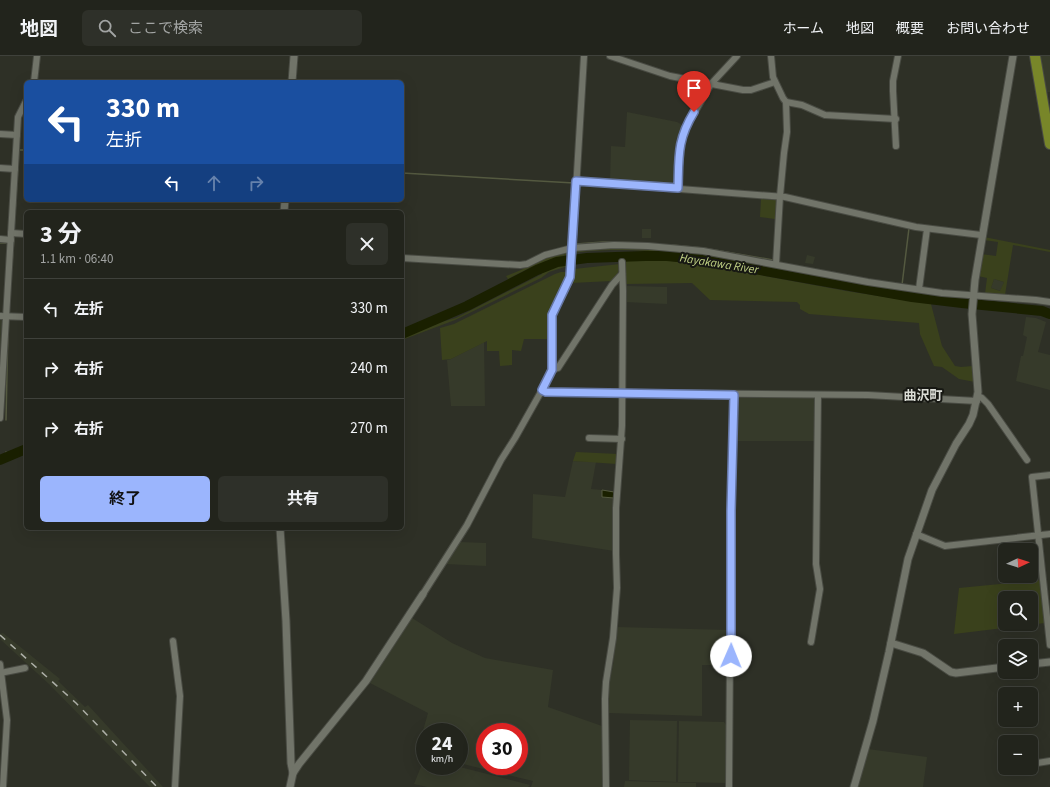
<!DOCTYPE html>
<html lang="ja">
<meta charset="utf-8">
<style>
:root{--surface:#22241c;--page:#2e3029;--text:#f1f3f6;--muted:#a2a4a3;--line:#3f413b;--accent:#9bb5fd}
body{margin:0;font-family:"Source Sans 3","Noto Sans JP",sans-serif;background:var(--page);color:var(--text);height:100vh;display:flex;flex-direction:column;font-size:15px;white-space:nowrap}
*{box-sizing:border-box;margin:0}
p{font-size:13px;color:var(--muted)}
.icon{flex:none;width:22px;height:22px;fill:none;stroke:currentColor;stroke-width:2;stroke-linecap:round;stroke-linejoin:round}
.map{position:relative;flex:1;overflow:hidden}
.drawer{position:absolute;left:24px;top:154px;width:380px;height:320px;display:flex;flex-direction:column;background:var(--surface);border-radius:6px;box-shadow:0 4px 16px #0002,0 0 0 1px var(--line)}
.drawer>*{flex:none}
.guide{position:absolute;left:24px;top:24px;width:380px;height:122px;border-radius:6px;box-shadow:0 4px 16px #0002,0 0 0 1px var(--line);background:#1a4fa0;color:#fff;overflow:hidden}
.needle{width:26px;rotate:86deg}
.buttons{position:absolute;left:998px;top:487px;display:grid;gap:8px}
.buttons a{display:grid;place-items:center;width:40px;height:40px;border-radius:6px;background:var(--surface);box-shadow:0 4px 16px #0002,0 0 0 1px var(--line);font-size:20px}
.speed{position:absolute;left:416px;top:667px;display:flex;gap:8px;font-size:20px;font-weight:700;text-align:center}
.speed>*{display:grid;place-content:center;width:52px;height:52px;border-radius:50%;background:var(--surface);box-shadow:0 4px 16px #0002,0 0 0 1px var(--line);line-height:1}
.speed small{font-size:10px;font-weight:400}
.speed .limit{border:6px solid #d22;background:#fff;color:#111}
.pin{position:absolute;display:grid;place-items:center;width:34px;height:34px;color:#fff;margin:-41px -17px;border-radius:50% 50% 50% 0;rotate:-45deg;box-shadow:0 0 4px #0007}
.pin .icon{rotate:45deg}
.me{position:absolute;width:44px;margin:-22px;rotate:1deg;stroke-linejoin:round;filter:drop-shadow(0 0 3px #0008)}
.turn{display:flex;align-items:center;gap:14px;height:84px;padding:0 16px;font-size:18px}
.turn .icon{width:52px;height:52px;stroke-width:2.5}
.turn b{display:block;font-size:28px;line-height:34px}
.lanes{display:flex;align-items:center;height:38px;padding:0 16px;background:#0003;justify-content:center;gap:20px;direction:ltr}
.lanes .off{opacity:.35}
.round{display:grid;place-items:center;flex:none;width:42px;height:42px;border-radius:6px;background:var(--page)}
.head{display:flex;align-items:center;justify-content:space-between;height:68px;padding:0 16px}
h1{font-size:24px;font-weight:700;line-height:30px}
.primary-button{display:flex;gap:8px;margin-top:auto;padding:8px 16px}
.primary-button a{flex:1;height:46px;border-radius:6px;background:var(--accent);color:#111;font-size:16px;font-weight:700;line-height:46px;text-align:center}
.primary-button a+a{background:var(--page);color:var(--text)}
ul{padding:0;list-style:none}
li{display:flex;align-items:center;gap:12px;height:60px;padding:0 16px;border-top:1px solid var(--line)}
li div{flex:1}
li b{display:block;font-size:15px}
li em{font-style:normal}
header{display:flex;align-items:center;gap:24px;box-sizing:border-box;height:56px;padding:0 20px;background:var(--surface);border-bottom:1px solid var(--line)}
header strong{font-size:19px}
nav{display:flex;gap:22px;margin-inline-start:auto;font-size:14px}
.search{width:280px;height:36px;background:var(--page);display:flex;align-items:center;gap:10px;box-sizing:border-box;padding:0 14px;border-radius:6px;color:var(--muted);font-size:15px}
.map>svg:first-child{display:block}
.built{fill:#363a2a;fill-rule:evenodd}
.green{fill:#3a411c;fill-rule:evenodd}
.water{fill:#1a2000;stroke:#545940}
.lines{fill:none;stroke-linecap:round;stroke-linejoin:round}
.stream{stroke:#545940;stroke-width:1.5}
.river{stroke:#1a2000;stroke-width:10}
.minor-casing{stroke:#494b43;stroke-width:8}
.tertiary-casing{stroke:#494b43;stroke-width:9}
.trunk-casing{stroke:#494b43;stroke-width:12}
.minor{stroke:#717469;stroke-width:6}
.tertiary{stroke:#717469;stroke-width:7}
.trunk{stroke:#788629;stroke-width:10}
.rail{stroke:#adafa7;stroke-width:1.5;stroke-dasharray:7 7;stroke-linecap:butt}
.route-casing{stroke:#6576a4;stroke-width:10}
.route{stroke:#9bb5fd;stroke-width:7}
.labels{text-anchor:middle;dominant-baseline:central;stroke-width:4;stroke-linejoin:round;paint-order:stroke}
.water-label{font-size:12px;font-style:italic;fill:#c0d184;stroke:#171813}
.quarter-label{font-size:13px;font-weight:bold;fill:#dbddd6;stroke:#171813}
</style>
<header>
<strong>地図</strong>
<div class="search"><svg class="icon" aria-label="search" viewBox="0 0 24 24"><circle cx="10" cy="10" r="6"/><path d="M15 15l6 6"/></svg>ここで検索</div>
<nav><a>ホーム</a><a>地図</a><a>概要</a><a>お問い合わせ</a></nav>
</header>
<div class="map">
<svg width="1050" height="731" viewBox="0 0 1050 731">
<rect width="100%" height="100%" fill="#2e3026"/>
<!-- built -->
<g class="built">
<path d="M1041,0H1050V36H1045Z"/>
<path d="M627,56L677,66L684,70L676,127L674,129L610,125L611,90L625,91Z"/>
<rect x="642" y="173" width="9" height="9"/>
<path d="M807,199L815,201L813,208L805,207Z"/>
<path d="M994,223L1004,226L1001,235L991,232Z"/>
<path d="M627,230L667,231V248L625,246V232Z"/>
<path d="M1026,261L1036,262L1046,266L1038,296L1050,299V334L1016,325L1021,300H1023L1027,281L1023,279Z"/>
<path d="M0,262H4L0,312Z"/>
<path d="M484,286L485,350H451L447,304L451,303Z"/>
<path d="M736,342H816L815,385H735Z"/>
<path d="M573,405L596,406L591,433L602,434V441L614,442V495L532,482L533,438L565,441Z"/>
<path d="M460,486L486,487V510L446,508Z"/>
<path d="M412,562L452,587L485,602L553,614L548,651L602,670V731H531L533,725L459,707V676H425V690L419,689L428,657L370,627ZM485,676H519V710H485Z"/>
<path d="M617,571L729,574V609H702V660L609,657V629L613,609Z"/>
<path d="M3,577L60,623L58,625L85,651L88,649L163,731H150L49,628L1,584L0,578Z"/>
<path d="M630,664L677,665L676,726L629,724Z"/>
<path d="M679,665L724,666L728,672L726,727L678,726Z"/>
<path d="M868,693L927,701L923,731H856Z"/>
<path d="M424,703L425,710H456L530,729L528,731H427L414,728Z"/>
<path d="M625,725L696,727V731H624Z"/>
</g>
<!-- green -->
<g class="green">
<path d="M761,143L777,144L775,163L760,161Z"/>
<path d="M984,181L1050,194V196L1013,189L1005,239L985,238L987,222L978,220L981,198L996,200L998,186L984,184ZM994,223L1004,226L1000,235L991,232Z"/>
<path d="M609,190L704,196L807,217C747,207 688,195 627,194C607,194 586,194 566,199C545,204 527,213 508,223L506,220L521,214L541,202L567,195L569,197L574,196L577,194Z"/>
<path d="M660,204L695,207L846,235L931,248L942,290L955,310L961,311L973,310L975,326L959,323L942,311L934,310L920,278L919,267L809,258L800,253V249L797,246L710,244L692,227L626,228L625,226L623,205Z"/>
<path d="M568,208V210L549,216L541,222L455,264L402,284V282L434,268L456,262L542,218V216L558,210Z"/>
<path d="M620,208L619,215L612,225L571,227L574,213Z"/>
<path d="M561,216H568V219L550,259V283H524L521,295L512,294V309L500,310L499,295H487V285L451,303L442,304L440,272L454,268L555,218Z"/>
<path d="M576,396L618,398L617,408L573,405Z"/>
<path d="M1040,524L1045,567L954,578L959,532ZM1005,542H1031V568H1005Z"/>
</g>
<!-- water -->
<path class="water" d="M602,434L614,436V442L602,441Z"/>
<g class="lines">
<!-- stream -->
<g class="stream">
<path d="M402,117L574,127"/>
<path d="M876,165L909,172L902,229"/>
<path d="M14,173L19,94H26"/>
<path d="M0,187H6"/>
<path d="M576,188L603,186L646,187"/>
<path d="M672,189L703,192L773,204"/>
<path d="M11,220L14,182"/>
<path d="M912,241V238"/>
<path d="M6,364L8,271"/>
<path d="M6,396L7,401"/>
</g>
<!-- river -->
<g class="river">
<path d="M402,278L467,250L537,214L557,206L587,202L645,200H667L698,203L912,241L962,247L1042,255L1050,258"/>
<path d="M0,404L26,393"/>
</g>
<defs>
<g id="minor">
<path d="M610,0L670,20L743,34H751L775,26"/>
<path d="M771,0L773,21L783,42L786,46L802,49L825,59L896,63"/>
<path d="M34,26L37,0"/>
<path d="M0,78L17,79"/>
<path d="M896,90L893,35V25L898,0"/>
<path d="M0,112L15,113"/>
<path d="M576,125L785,141L916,171L981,179"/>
<path d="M678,132L680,88L685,73L711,28L737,0"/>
<path d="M11,177L26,178"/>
<path d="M0,183L11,184"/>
<path d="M402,202L520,209L527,208L545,199L572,192L614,189L648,190L703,195L868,226L942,237L1036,244L1050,246"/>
<path d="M776,208L780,140L784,97L787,76L786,46"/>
<path d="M919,233L927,173"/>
<path d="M0,260L26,261"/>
<path d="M552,314L558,312L612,229L622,218"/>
<path d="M542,334L546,336L868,339L977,345"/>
<path d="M978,340L982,342L988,348L1027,404"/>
<path d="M0,362L18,61L26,45"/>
<path d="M589,382L622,383"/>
<path d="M1050,419L1032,421L1050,589"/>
<path d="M916,478L945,490L1050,478"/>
<path d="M423,538L467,469L501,404L515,382L551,318L552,314V259L569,226L571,217L584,0"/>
<path d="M173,585L180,640L175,731"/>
<path d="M811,586L820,533L816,508L818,339"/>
<path d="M0,608L7,664L3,731"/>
<path d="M0,617L25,612"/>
<path d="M1031,708L1050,705"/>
<path d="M1005,713L1010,712"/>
<path d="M606,731L605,643L606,626L613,582L617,532L616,498V452L622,370L623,235L622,206"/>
<path d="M729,731L731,455L734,339"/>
</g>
<g id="tertiary">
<path d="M292,26L294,0"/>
<path d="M284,156L285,144"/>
<path d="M280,472L286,565L291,707L293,717"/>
<path d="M891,587L923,597L951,616L956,617L1005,611"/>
<path d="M1031,608L1050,606"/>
<path d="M290,731L293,717L299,708L366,625L423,538"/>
<path d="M854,731L873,665L889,596L908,503L932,434L956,388L969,368L973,359L978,336L972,258L975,224L1013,0"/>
</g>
<path id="trunk" d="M1035,0L1050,88"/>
</defs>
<!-- minor casing -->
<use href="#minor" class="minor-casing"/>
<!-- tertiary casing -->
<use href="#tertiary" class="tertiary-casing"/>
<!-- trunk casing -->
<use href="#trunk" class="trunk-casing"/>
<!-- minor -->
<use href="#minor" class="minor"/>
<!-- tertiary -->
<use href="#tertiary" class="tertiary"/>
<!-- trunk -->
<use href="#trunk" class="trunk"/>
<!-- rail -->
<path class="rail" d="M0,579L76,647L157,731"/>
</g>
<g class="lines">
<defs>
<path id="route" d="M694,56C677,84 679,100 678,132L576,125L570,221L552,259V314L542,334L546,336L734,339L731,455V600"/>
</defs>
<!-- route casing -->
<use href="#route" class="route-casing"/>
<!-- route -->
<use href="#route" class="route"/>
</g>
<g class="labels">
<!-- water labels -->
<g class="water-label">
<text transform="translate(719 208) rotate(9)">Hayakawa River</text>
</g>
<!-- quarter labels -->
<g class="quarter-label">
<text x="923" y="340">曲沢町</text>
</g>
</g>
</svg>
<div class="buttons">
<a><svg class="needle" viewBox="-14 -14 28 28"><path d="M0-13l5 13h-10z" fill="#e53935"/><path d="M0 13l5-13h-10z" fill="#a2a4a3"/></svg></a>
<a><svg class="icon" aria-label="search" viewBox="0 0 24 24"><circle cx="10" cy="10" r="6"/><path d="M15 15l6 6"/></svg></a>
<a><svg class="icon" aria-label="layers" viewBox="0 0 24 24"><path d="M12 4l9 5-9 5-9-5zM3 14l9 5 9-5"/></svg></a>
<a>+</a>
<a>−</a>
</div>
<div class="speed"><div>24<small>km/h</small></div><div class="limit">30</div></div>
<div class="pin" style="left:694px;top:56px;background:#d93025"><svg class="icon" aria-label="arrive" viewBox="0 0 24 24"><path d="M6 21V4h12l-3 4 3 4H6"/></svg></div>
<svg class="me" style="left:731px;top:600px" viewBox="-20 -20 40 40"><circle r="19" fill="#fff"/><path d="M0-13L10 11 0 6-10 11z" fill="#9bb5fd"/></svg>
<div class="guide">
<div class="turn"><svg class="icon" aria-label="left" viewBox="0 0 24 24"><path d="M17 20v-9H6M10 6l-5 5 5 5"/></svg><div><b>330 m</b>左折</div></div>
<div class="lanes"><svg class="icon" aria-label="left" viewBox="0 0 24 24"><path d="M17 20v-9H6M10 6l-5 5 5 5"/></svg><svg class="icon off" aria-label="ahead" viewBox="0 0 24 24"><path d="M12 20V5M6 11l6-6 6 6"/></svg><svg class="icon off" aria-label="right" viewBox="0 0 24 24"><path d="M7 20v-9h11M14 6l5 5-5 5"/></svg></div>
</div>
<section class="drawer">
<div class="head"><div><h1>3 分</h1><p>1.1 km · 06:40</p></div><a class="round"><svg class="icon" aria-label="close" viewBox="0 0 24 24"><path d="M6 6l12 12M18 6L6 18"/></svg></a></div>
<ul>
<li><svg class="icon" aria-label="left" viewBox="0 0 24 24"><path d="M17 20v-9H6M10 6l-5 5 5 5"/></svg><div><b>左折</b></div><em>330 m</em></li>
<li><svg class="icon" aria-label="right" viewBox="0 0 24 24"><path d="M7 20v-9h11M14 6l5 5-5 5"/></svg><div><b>右折</b></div><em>240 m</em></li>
<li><svg class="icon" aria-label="right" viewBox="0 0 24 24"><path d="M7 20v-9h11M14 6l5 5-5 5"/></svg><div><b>右折</b></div><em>270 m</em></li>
</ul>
<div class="primary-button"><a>終了</a><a>共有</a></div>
</section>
</div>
